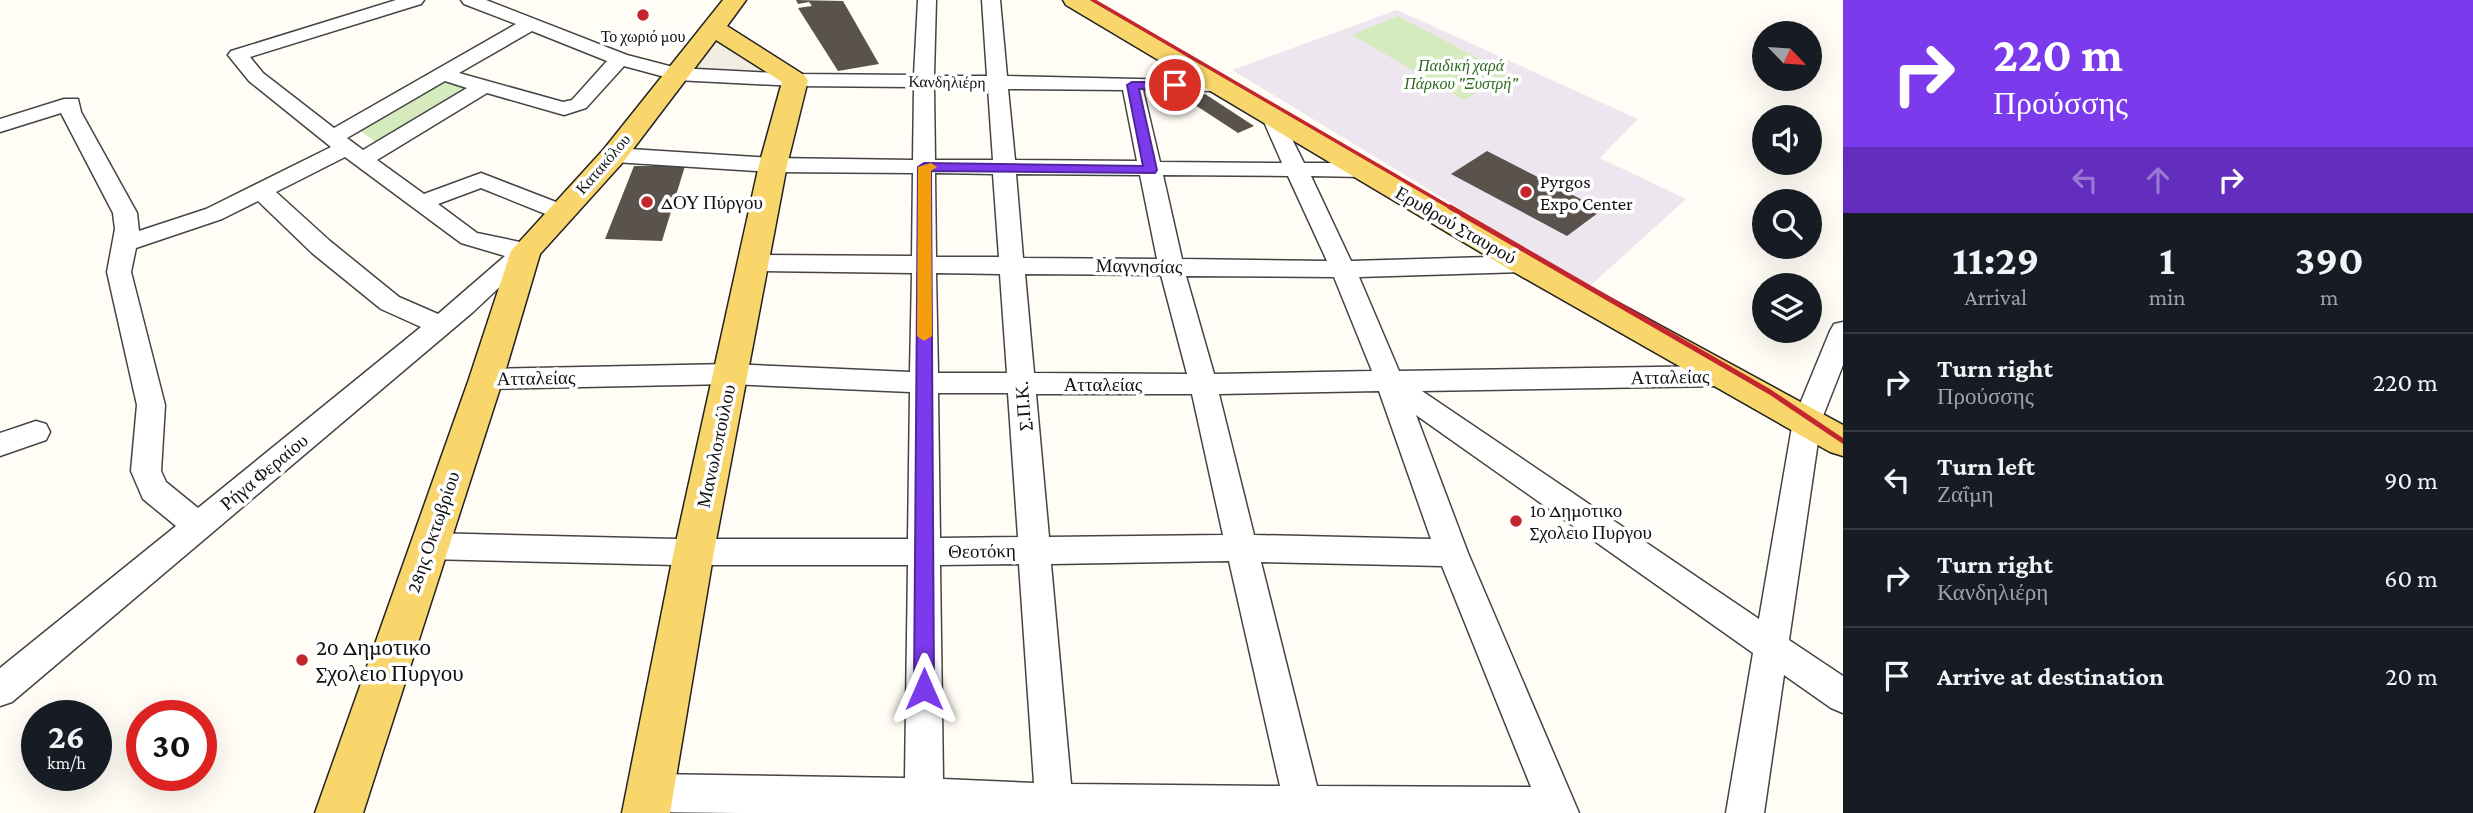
<!DOCTYPE html>
<meta charset="utf-8">
<style>
:root{--surface:#171b24;--page:#242831;--text:#f1f3f6;--muted:#9ea1a6;--line:#363941}
body{margin:0;font-family:"Crimson Pro",serif;background:var(--page);color:var(--text);height:100vh;display:flex;flex-direction:column;font-size:26px;white-space:nowrap}
*{box-sizing:border-box;margin:0}
p{font-size:23px;color:var(--muted)}
.icon{flex:none;width:38px;height:38px;fill:none;stroke:currentColor;stroke-width:2;stroke-linecap:round;stroke-linejoin:round}
.map{position:relative;flex:1;overflow:hidden}
.sheet{display:flex;flex-direction:column;background:var(--surface);width:630px}
.sheet>*{flex:none}
.guide{background:#7c3aed;color:#fff;overflow:hidden}
.needle{width:46px;rotate:115deg}
.buttons{position:absolute;left:1752px;top:21px;display:grid;gap:14px}
.buttons a{display:grid;place-items:center;width:70px;height:70px;border-radius:50%;background:var(--surface);box-shadow:0 7px 28px #0002;font-size:35px}
.speed{position:absolute;left:21px;top:700px;display:flex;gap:14px;font-size:35px;font-weight:700;text-align:center}
.speed>*{display:grid;place-content:center;width:91px;height:91px;border-radius:50%;background:var(--surface);box-shadow:0 7px 28px #0002;line-height:1}
.speed small{font-size:18px;font-weight:400}
.speed .limit{border:10px solid #d22;background:#fff;color:#111}
.pin{position:absolute;display:grid;place-items:center;width:60px;height:60px;color:#fff;margin:-30px;border:4px solid #fff;border-radius:50%;box-shadow:0 2px 7px #0007}
.me{position:absolute;width:77px;margin:-38px;rotate:0deg;stroke-linejoin:round;filter:drop-shadow(0 0 5px #0008)}
.turn{display:flex;align-items:center;gap:24px;height:147px;padding:0 35px;font-size:32px}
.turn .icon{width:91px;height:91px;stroke-width:2.5}
.turn b{display:block;font-size:49px;line-height:60px}
.lanes{display:flex;align-items:center;height:66px;padding:0 35px;background:#0003;justify-content:center;gap:35px;direction:ltr}
.lanes .off{opacity:.35}
.eta{display:flex;justify-content:space-evenly;align-items:center;height:119px;text-align:center}
.eta b{font-size:42px;font-weight:700;line-height:49px}
ul{padding:0;list-style:none}
li{display:flex;align-items:center;gap:21px;height:98px;padding:0 35px;border-top:2px solid var(--line)}
li div{flex:1}
li b{display:block;font-size:26px}
li em{font-style:normal}
main{display:flex;flex:1;min-height:0}
.map>svg:first-child{display:block}
.industrial{fill:#eee6ef}
.green{fill:#d5ebbd}
.plaza{fill:#f1ede2}
.building{fill:#5a524d}
.lines{fill:none;stroke-linecap:round;stroke-linejoin:round}
.minor-casing{stroke:#444;stroke-width:3}
.major-casing{stroke:#222;stroke-width:3}
.minor{fill:#fff;fill-rule:evenodd}
.major{fill:#f9d66b;fill-rule:evenodd}
.rail-far1{stroke:#c4262e;stroke-width:3.5}
.rail{stroke:#c4262e;stroke-width:5}
.route{fill:#7c3aed;stroke:#51269a;stroke-width:2}
.slow{fill:#f59e0b}
.poi-dot{fill:#c4262e;stroke:#fff;stroke-width:2.5}
.labels{text-anchor:middle;dominant-baseline:central;stroke-width:7;stroke-linejoin:round;paint-order:stroke}
.far-poi-label{font-size:16px;fill:#111;stroke:#fff}
.far-park-label{font-size:16px;font-style:italic;fill:#2f6b1f;stroke:#fff}
.far-street-label{font-size:16px;fill:#111;stroke:#fff}
.poi-label{font-size:19px;fill:#111;stroke:#fff;text-anchor:start}
.street-label{font-size:19px;fill:#111;stroke:#fff}
.near-poi-label{font-size:23px;fill:#111;stroke:#fff;text-anchor:start}
</style>
<main>
<div class="map">
<svg width="1843" height="813" viewBox="0 0 1843 813">
<rect width="100%" height="100%" fill="#fffdf5"/>
<!-- industrial -->
<path class="industrial" d="M1397,10L1638,119L1600,158L1686,199L1589,287L1232,70Z"/>
<!-- green -->
<g class="green">
<path d="M1398,16L1508,74L1464,100L1352,35Z"/>
<path d="M446,79L474,89L380,145L359,130Z"/>
</g>
<!-- plaza -->
<path class="plaza" d="M715,40H719L765,69L757,73L694,72L688,66Z"/>
<!-- building -->
<g class="building">
<path d="M796,0L843,1L879,64L838,71L798,8L812,6L809,2L798,4Z"/>
<path d="M1205,94L1254,126L1238,133L1189,101Z"/>
<path d="M1487,151L1602,210L1567,236L1451,174Z"/>
<path d="M634,166H685L662,241L605,239Z"/>
</g>
<g class="lines">
<defs>
<g id="minor">
<path d="M396,0H424L421,4L250,57L263,73L334,128L516,24L464,4L461,0H486L627,55L677,68L795,74L914,75L918,0H936L934,76H987L982,0H1000L1007,76L1225,81L1228,85L1225,89L1218,91L1143,90L1160,162L1282,163L1261,115L1264,111H1278L1304,163H1362L1370,165L1373,170L1370,175L1362,177L1311,176L1351,261L1523,256L1532,258L1535,264L1532,270L1523,272L1359,277L1399,371L1721,366L1731,369L1735,376L1731,383L1721,386L1422,391L1759,619L1793,421L1830,331L1834,324L1843,322V365L1821,421L1789,640L1843,676V713L1831,708L1784,675L1764,813H1726L1753,653L1416,415L1468,553L1579,813H738L650,812L637,806L631,793L637,780L650,774L905,778L908,565H676L427,559L416,555L411,546L416,537L427,533L676,539H908L910,392L730,384L486,389L476,386L472,379L476,372L486,369L730,364L910,372L912,273L754,271L745,269L742,263L745,257L754,255L912,256L913,173L773,172L614,162L606,160L603,155L606,150L614,148L773,158L913,160L914,87L795,86L676,80L624,66L586,108L564,115L487,93L377,160L424,194L481,173L569,207L573,212L569,217L561,219L553,217L481,188L438,204L477,233L535,245L538,251L473,312L12,702L0,706V668L176,526L143,499L131,471L137,405L107,272L115,229L113,213L61,113L0,132V119L64,99H78L81,112L137,213L139,231L206,209L331,147L249,81L228,55L231,51ZM532,31L607,61L572,100L563,102L459,73ZM445,81L467,88L363,150L347,138ZM934,88H988L993,160H935ZM1008,89L1123,90L1137,161L1015,160ZM345,157L461,243L505,256L438,314L399,297L330,241L276,192ZM935,173L993,174L999,257H936ZM1016,174L1140,175L1157,259L1023,258ZM1163,175L1288,176L1327,261L1182,259ZM258,201L312,253L381,309L421,327L198,508L166,482L161,471L165,405L131,272L136,248L222,219ZM936,273L1000,274L1007,373H938ZM1025,274L1161,275L1187,374L1034,373ZM1186,276L1334,277L1372,371L1214,374ZM1379,391L1431,539L1254,535L1219,394ZM938,393H1008L1018,537L940,538ZM1036,394H1192L1223,535L1049,537ZM1229,561L1280,786L1071,784L1051,564ZM1261,562L1442,566L1531,787L1317,786ZM1019,564L1034,783L943,779L940,565Z"/>
<path d="M36,421L46,424L50,432L46,440L0,456V433Z"/>
</g>
<g id="major">
<path d="M723,0H746L727,26L804,75L808,80L787,165L714,551L670,813H622L674,551L759,165L782,82L716,40L624,161L540,254L503,379L363,813H315L469,379L511,251L604,149Z"/>
<path d="M1063,0H1090L1534,257L1843,425V456L1830,452L1512,271L1066,5Z"/>
</g>
</defs>
<!-- minor casing -->
<use href="#minor" class="minor-casing"/>
<!-- major casing -->
<use href="#major" class="major-casing"/>
<!-- minor -->
<use href="#minor" class="minor"/>
<!-- major -->
<use href="#major" class="major"/>
<!-- rail-far1 -->
<path class="rail-far1" d="M1093,0L1453,209"/>
<!-- rail -->
<path class="rail" d="M1450,207L1770,392L1843,441"/>
</g>
<!-- route -->
<path class="route" d="M1132,82H1175L1181,85L1175,89H1139L1157,170L1155,173L931,171L934,689L931,695L924,698L917,695L914,689L918,167L924,163L1143,166L1127,85Z"/>
<!-- slow -->
<path class="slow" d="M931,163L937,167L931,171L932,336L924,341L917,336L918,167Z"/>
<!-- markers -->
<g class="poi-dot">
<circle cx="643" cy="15" r="7"/>
<circle cx="1526" cy="192" r="7"/>
<circle cx="647" cy="202" r="7"/>
<circle cx="1516" cy="521" r="7"/>
<circle cx="302" cy="660" r="7"/>
</g>
<g class="labels">
<!-- far-poi labels -->
<g class="far-poi-label">
<text x="643" y="36">Το χωριό μου</text>
</g>
<!-- far-park labels -->
<g class="far-park-label">
<text x="1461" y="65">Παιδική χαρά<tspan x="1461" dy="18">Πάρκου "Ξυστρή"</tspan></text>
</g>
<!-- far-street labels -->
<g class="far-street-label">
<text transform="translate(947 82) rotate(1)">Κανδηλιέρη</text>
<text transform="translate(603 164) rotate(-49)">Κατακόλου</text>
</g>
<!-- poi labels -->
<g class="poi-label">
<text x="1540" y="181">Pyrgos<tspan x="1540" dy="22">Expo Center</tspan></text>
<text x="661" y="202">ΔΟΥ Πύργου</text>
<text x="1530" y="510">1ο Δημοτικο<tspan x="1530" dy="22">Σχολειο Πυργου</tspan></text>
</g>
<!-- street labels -->
<g class="street-label">
<text transform="translate(1456 225) rotate(30)">Ερυθρού Σταυρού</text>
<text transform="translate(1139 266) rotate(1)">Μαγνησίας</text>
<text transform="translate(1670 377) rotate(-1)">Ατταλείας</text>
<text transform="translate(536 378) rotate(-1)">Ατταλείας</text>
<text x="1103" y="384">Ατταλείας</text>
<text transform="translate(1023 406) rotate(-94)">Σ.Π.Κ.</text>
<text transform="translate(716 446) rotate(-78)">Μανωλοπούλου</text>
<text transform="translate(264 472) rotate(-40)">Ρήγα Φεραίου</text>
<text transform="translate(433 532) rotate(-71)">28ης Οκτωβρίου</text>
<text transform="translate(982 551) rotate(-1)">Θεοτόκη</text>
</g>
<!-- near-poi labels -->
<g class="near-poi-label">
<text x="316" y="647">2ο Δημοτικο<tspan x="316" dy="26">Σχολειο Πυργου</tspan></text>
</g>
</g>
</svg>
<div class="buttons">
<a><svg class="needle" viewBox="-14 -14 28 28"><path d="M0-13l5 13h-10z" fill="#e53935"/><path d="M0 13l5-13h-10z" fill="#9ea1a6"/></svg></a>
<a><svg class="icon" aria-label="sound" viewBox="0 0 24 24"><path d="M4 9h4l5-4v14l-5-4H4zM17 9q2 3 0 6"/></svg></a>
<a><svg class="icon" aria-label="search" viewBox="0 0 24 24"><circle cx="10" cy="10" r="6"/><path d="M15 15l6 6"/></svg></a>
<a><svg class="icon" aria-label="layers" viewBox="0 0 24 24"><path d="M12 4l9 5-9 5-9-5zM3 14l9 5 9-5"/></svg></a>
</div>
<div class="speed"><div>26<small>km/h</small></div><div class="limit">30</div></div>
<div class="pin" style="left:1175px;top:85px;background:#d93025"><svg class="icon" aria-label="arrive" viewBox="0 0 24 24"><path d="M6 21V4h12l-3 4 3 4H6"/></svg></div>
<svg class="me" style="left:924px;top:689px" viewBox="-20 -20 40 40"><path d="M0-17L14 15 0 8-14 15z" fill="#7c3aed" stroke="#fff" stroke-width="4"/></svg>
</div>
<section class="sheet">
<div class="guide">
<div class="turn"><svg class="icon" aria-label="right" viewBox="0 0 24 24"><path d="M7 20v-9h11M14 6l5 5-5 5"/></svg><div><b>220 m</b>Προύσσης</div></div>
<div class="lanes"><svg class="icon off" aria-label="left" viewBox="0 0 24 24"><path d="M17 20v-9H6M10 6l-5 5 5 5"/></svg><svg class="icon off" aria-label="ahead" viewBox="0 0 24 24"><path d="M12 20V5M6 11l6-6 6 6"/></svg><svg class="icon" aria-label="right" viewBox="0 0 24 24"><path d="M7 20v-9h11M14 6l5 5-5 5"/></svg></div>
</div>
<div class="eta">
<div><b>11:29</b><p>Arrival</p></div>
<div><b>1</b><p>min</p></div>
<div><b>390</b><p>m</p></div>
</div>
<ul>
<li><svg class="icon" aria-label="right" viewBox="0 0 24 24"><path d="M7 20v-9h11M14 6l5 5-5 5"/></svg><div><b>Turn right</b><p>Προύσσης</p></div><em>220 m</em></li>
<li><svg class="icon" aria-label="left" viewBox="0 0 24 24"><path d="M17 20v-9H6M10 6l-5 5 5 5"/></svg><div><b>Turn left</b><p>Ζαΐμη</p></div><em>90 m</em></li>
<li><svg class="icon" aria-label="right" viewBox="0 0 24 24"><path d="M7 20v-9h11M14 6l5 5-5 5"/></svg><div><b>Turn right</b><p>Κανδηλιέρη</p></div><em>60 m</em></li>
<li><svg class="icon" aria-label="arrive" viewBox="0 0 24 24"><path d="M6 21V4h12l-3 4 3 4H6"/></svg><div><b>Arrive at destination</b></div><em>20 m</em></li>
</ul>
</section>
</main>
